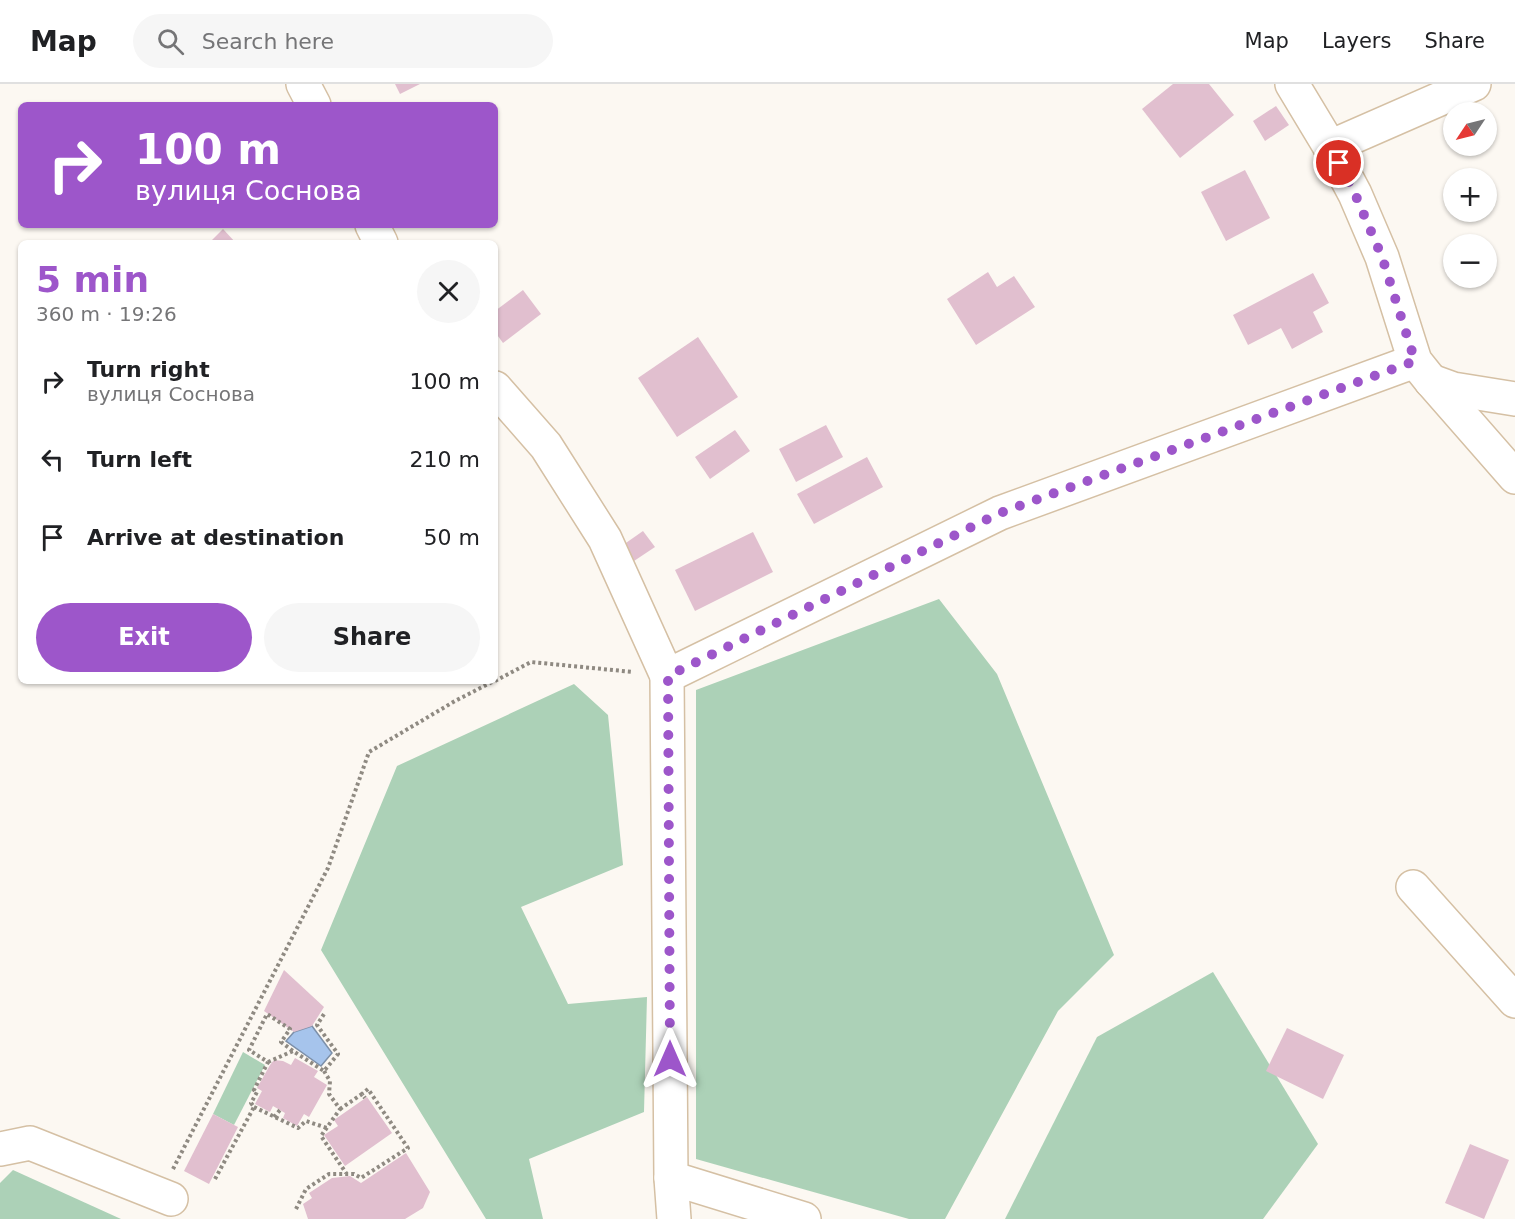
<!DOCTYPE html>
<meta charset="utf-8">
<style>
:root{--surface:#fff;--page:#f6f6f6;--text:#202124;--muted:#757577;--line:#e0e0e0;--accent:#9d56ca}
body{margin:0;font-family:"DejaVu Sans",sans-serif;background:var(--page);color:var(--text);height:100vh;display:flex;flex-direction:column;font-size:22px;white-space:nowrap}
*{box-sizing:border-box;margin:0}
p{font-size:20px;color:var(--muted)}
.icon{flex:none;width:33px;height:33px;fill:none;stroke:currentColor;stroke-width:2;stroke-linecap:round;stroke-linejoin:round}
.map{position:relative;flex:1;overflow:hidden}
.sheet{position:absolute;left:18px;top:156px;width:480px;height:444px;display:flex;flex-direction:column;background:var(--surface);border-radius:9px;box-shadow:0 2px 4px #0004}
.sheet>*{flex:none}
.hud{position:absolute;left:18px;top:18px;width:480px;height:126px;border-radius:9px;box-shadow:0 2px 4px #0004;background:#9d56ca;color:#fff;overflow:hidden}
.needle{width:39px;rotate:235deg}
.buttons{position:absolute;left:1443px;top:18px;display:grid;gap:12px}
.buttons a{display:grid;place-items:center;width:54px;height:54px;border-radius:50%;background:var(--surface);box-shadow:0 2px 4px #0004;font-size:30px}
.pin{position:absolute;display:grid;place-items:center;width:51px;height:51px;color:#fff;margin:-26px;border:3px solid #fff;border-radius:50%;box-shadow:0 2px 6px #0007}
.me{position:absolute;width:66px;margin:-33px;rotate:0deg;stroke-linejoin:round;filter:drop-shadow(0 0 4px #0008)}
.turn{display:flex;align-items:center;gap:21px;height:126px;padding:0 18px;font-size:27px}
.turn .icon{width:78px;height:78px;stroke-width:2.5}
.turn b{display:block;font-size:42px;line-height:51px}
.round{display:grid;place-items:center;flex:none;width:63px;height:63px;border-radius:32px;background:var(--page)}
.overview{display:flex;align-items:center;justify-content:space-between;height:102px;padding:0 18px}
h1{font-size:36px;font-weight:700;line-height:45px;color:var(--accent)}
.action{display:flex;gap:12px;margin-top:auto;padding:12px 18px}
.action a{flex:1;height:69px;border-radius:36px;background:var(--accent);color:#fff;font-size:24px;font-weight:700;line-height:69px;text-align:center}
.action a+a{background:var(--page);color:var(--text)}
ul{padding:0;list-style:none}
li{display:flex;align-items:center;gap:18px;height:78px;padding:0 18px}
li div{flex:1}
li b{display:block;font-size:22px}
li em{font-style:normal}
header{display:flex;align-items:center;gap:36px;box-sizing:border-box;height:84px;padding:0 30px;background:var(--surface);border-bottom:2px solid var(--line)}
header strong{font-size:28px}
nav{display:flex;gap:33px;margin-inline-start:auto;font-size:21px}
.search{width:420px;height:54px;background:var(--page);display:flex;align-items:center;gap:15px;box-sizing:border-box;padding:0 21px;border-radius:33px;color:var(--muted);font-size:22px}
.map>svg:first-child{display:block}
.green{fill:#acd1b7}
.water{fill:#a6c4ec;stroke:#7d90a9;stroke-width:1.5}
.building{fill:#e1bfcf}
.lines{fill:none;stroke-linecap:round;stroke-linejoin:round}
.minor-casing{stroke:#d5c0a4;stroke-width:36}
.path{stroke:#8f8a82;stroke-width:4;stroke-dasharray:3 3;stroke-linecap:butt}
.minor{stroke:#fff;stroke-width:33}
.route{stroke:#9d56ca;stroke-width:10;stroke-dasharray:0 18}
</style>
<header>
<strong>Map</strong>
<div class="search"><svg class="icon" aria-label="search" viewBox="0 0 24 24"><circle cx="10" cy="10" r="6"/><path d="M15 15l6 6"/></svg>Search here</div>
<nav><a>Map</a><a>Layers</a><a>Share</a></nav>
</header>
<div class="map">
<svg width="1515" height="1135" viewBox="0 0 1515 1135">
<rect width="100%" height="100%" fill="#fcf8f2"/>
<!-- green -->
<g class="green">
<path d="M939,515L997,590L1114,871L1058,927L945,1135H909L696,1075V606Z"/>
<path d="M574,600L608,631L623,781L521,823L568,920L647,913L644,1028L529,1075L543,1135H486L321,866L397,682Z"/>
<path d="M1213,888L1318,1060L1263,1135H1005L1097,953Z"/>
<path d="M243,968L265,981L234,1041L213,1030Z"/>
<path d="M13,1086L121,1135H0V1099Z"/>
</g>
<!-- water -->
<path class="water" d="M312,942L332,969L321,982L286,957L294,948Z"/>
<!-- building -->
<g class="building">
<path d="M395,0H420L400,10Z"/>
<path d="M1173,0H1209L1234,31L1180,74L1142,25Z"/>
<path d="M1276,22L1289,41L1265,57L1253,37Z"/>
<path d="M1245,86L1270,134L1226,157L1201,108Z"/>
<path d="M223,145L236,159H209Z"/>
<path d="M988,188L997,203L1014,192L1035,223L976,261L947,215Z"/>
<path d="M1313,189L1329,219L1313,228L1323,248L1292,265L1281,244L1248,261L1233,231Z"/>
<path d="M523,206L541,230L503,259L495,248V227Z"/>
<path d="M698,253L738,313L677,353L638,294Z"/>
<path d="M826,341L843,373L796,398L779,365Z"/>
<path d="M735,346L750,367L710,395L695,373Z"/>
<path d="M867,373L883,403L814,440L797,410Z"/>
<path d="M643,447L655,463L634,477L623,461Z"/>
<path d="M753,448L773,488L695,527L675,486Z"/>
<path d="M284,886L324,923L312,942L294,948L264,927Z"/>
<path d="M1287,944L1344,971L1323,1015L1266,987Z"/>
<path d="M295,974L318,987L314,993L327,1001L309,1033L304,1030L297,1042L283,1034L285,1029L273,1022L270,1028L255,1020L262,1007L257,1004L270,981L274,976L283,977L291,981Z"/>
<path d="M367,1013L392,1049L345,1082L324,1051L338,1042L334,1036Z"/>
<path d="M213,1030L238,1043L209,1100L184,1087Z"/>
<path d="M1470,1060L1509,1076L1484,1135L1445,1119Z"/>
<path d="M406,1069L430,1108L423,1124L405,1135H308L303,1120L312,1114L309,1109L332,1094L350,1092L361,1099Z"/>
</g>
<g class="lines">
<defs>
<g id="minor">
<path d="M303,0L314,21"/>
<path d="M1292,0L1330,63L1355,110L1382,173L1415,277L1431,297L1515,393"/>
<path d="M1330,63L1474,0"/>
<path d="M372,141L381,159"/>
<path d="M1431,297L1453,305L1515,315"/>
<path d="M495,304L546,362L605,455L667,592L1000,429L1415,277"/>
<path d="M667,592L671,1094L674,1135"/>
<path d="M1413,803L1515,917"/>
<path d="M0,1065L30,1059L171,1115"/>
<path d="M671,1094L804,1135"/>
</g>
</defs>
<!-- minor casing -->
<use href="#minor" class="minor-casing"/>
<!-- path -->
<g class="path">
<path d="M495,597L531,578L633,588"/>
<path d="M268,978L293,967"/>
<path d="M324,987L330,997L329,1010L340,1025L321,1052L346,1089"/>
<path d="M254,1023L298,1044L306,1037L327,1044"/>
<path d="M340,1025L362,1010L365,1014"/>
<path d="M274,1033L280,1026"/>
<path d="M173,1085L328,784L369,668L455,617L494,597"/>
<path d="M215,1095L254,1023L251,1019L257,1008L254,1006L268,978L249,966L267,930L290,945L281,958L293,967L324,987L338,970L317,941L324,930"/>
<path d="M296,1125L306,1105L329,1090H354L361,1094L408,1064L368,1005L362,1010"/>
</g>
<!-- minor -->
<use href="#minor" class="minor"/>
</g>
<g class="lines">
<!-- route -->
<path class="route" d="M670,975L668,592L1000,429L1415,277L1382,173L1355,110L1339,79"/>
</g>
</svg>
<div class="buttons">
<a><svg class="needle" viewBox="-14 -14 28 28"><path d="M0-13l5 13h-10z" fill="#e53935"/><path d="M0 13l5-13h-10z" fill="#757577"/></svg></a>
<a>+</a>
<a>−</a>
</div>
<div class="pin" style="left:1339px;top:79px;background:#d93025"><svg class="icon" aria-label="arrive" viewBox="0 0 24 24"><path d="M6 21V4h12l-3 4 3 4H6"/></svg></div>
<svg class="me" style="left:670px;top:975px" viewBox="-20 -20 40 40"><path d="M0-17L14 15 0 8-14 15z" fill="#9d56ca" stroke="#fff" stroke-width="4"/></svg>
<div class="hud">
<div class="turn"><svg class="icon" aria-label="right" viewBox="0 0 24 24"><path d="M7 20v-9h11M14 6l5 5-5 5"/></svg><div><b>100 m</b>вулиця Соснова</div></div>
</div>
<section class="sheet">
<div class="overview"><div><h1>5 min</h1><p>360 m · 19:26</p></div><a class="round"><svg class="icon" aria-label="close" viewBox="0 0 24 24"><path d="M6 6l12 12M18 6L6 18"/></svg></a></div>
<ul>
<li><svg class="icon" aria-label="right" viewBox="0 0 24 24"><path d="M7 20v-9h11M14 6l5 5-5 5"/></svg><div><b>Turn right</b><p>вулиця Соснова</p></div><em>100 m</em></li>
<li><svg class="icon" aria-label="left" viewBox="0 0 24 24"><path d="M17 20v-9H6M10 6l-5 5 5 5"/></svg><div><b>Turn left</b></div><em>210 m</em></li>
<li><svg class="icon" aria-label="arrive" viewBox="0 0 24 24"><path d="M6 21V4h12l-3 4 3 4H6"/></svg><div><b>Arrive at destination</b></div><em>50 m</em></li>
</ul>
<div class="action"><a>Exit</a><a>Share</a></div>
</section>
</div>
